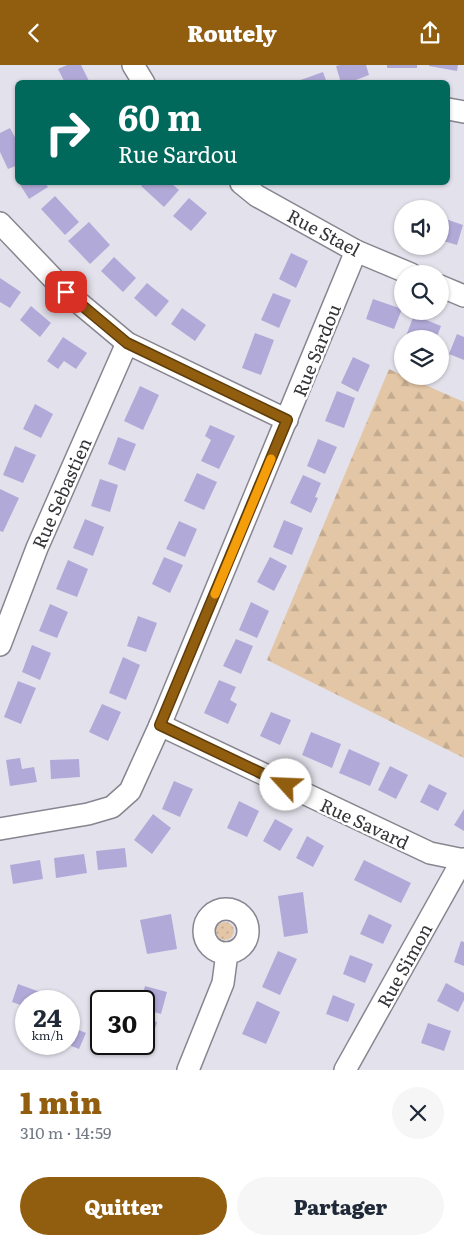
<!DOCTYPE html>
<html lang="fr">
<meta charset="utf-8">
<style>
:root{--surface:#fff;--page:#f6f6f7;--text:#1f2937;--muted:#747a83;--accent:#915d0f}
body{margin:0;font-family:Literata,serif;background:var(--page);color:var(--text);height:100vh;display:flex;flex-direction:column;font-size:19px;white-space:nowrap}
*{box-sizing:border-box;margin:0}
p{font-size:16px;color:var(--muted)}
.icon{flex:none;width:28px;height:28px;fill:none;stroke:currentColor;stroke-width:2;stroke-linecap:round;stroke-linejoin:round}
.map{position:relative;height:1005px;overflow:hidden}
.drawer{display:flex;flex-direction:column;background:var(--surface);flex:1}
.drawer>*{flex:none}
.banner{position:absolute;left:15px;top:15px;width:435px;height:105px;border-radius:8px;box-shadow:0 1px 4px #0004;background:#00695c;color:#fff;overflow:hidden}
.buttons{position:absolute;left:394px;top:135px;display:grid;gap:10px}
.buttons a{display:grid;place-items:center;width:55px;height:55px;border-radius:50%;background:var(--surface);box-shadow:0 1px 4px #0004;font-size:25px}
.speed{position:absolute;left:15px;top:925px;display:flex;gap:10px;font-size:25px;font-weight:700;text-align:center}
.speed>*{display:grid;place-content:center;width:65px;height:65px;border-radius:50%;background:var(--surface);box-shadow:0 1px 4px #0004;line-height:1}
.speed small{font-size:12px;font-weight:400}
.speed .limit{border:2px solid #111;border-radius:8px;background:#fff;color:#111}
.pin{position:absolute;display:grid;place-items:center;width:42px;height:42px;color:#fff;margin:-21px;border-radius:10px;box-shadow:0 2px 8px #0006}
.me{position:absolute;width:55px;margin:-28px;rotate:295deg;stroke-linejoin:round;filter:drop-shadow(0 0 4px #0008)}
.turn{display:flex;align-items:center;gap:18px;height:105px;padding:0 20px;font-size:22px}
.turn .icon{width:65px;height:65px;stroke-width:2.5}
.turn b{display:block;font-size:35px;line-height:42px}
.round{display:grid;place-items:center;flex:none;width:52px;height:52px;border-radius:26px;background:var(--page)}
.overview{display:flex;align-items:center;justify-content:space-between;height:85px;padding:0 20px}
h1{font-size:30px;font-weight:800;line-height:38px;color:var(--accent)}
.cta{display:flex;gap:10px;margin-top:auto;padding:10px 20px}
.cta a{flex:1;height:58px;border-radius:30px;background:var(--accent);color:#fff;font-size:20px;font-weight:800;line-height:58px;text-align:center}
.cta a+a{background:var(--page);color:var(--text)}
header{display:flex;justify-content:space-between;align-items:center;height:65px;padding:0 20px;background:var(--accent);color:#fff;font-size:22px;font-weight:800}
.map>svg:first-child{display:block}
.grass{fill:url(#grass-dots)}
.forest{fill:url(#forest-firs)}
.building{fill:#b1aad8}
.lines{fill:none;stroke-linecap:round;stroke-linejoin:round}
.minor-casing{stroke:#87858f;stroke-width:24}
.minor{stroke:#fff;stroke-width:21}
.route-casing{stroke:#5e3c0a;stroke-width:12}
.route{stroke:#915d0f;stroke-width:9}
.slow{stroke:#f59e0b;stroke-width:9}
.labels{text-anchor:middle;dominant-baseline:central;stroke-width:5;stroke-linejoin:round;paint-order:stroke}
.street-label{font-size:18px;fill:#353438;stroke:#fff}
</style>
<header><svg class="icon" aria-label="back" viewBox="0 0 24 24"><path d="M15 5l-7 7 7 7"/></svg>Routely<svg class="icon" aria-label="share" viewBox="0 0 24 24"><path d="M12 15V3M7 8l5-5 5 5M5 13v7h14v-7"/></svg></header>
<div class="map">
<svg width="464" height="1005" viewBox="0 0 464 1005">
<defs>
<pattern id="grass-dots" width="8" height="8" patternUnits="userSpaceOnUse" patternTransform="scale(1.25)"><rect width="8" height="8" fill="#e3c6a6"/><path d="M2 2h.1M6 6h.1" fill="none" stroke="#c3ab90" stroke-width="1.8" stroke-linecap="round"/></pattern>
<pattern id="forest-firs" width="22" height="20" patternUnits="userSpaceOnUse" patternTransform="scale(1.25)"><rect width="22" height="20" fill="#e3c6a6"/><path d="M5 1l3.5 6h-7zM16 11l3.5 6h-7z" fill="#c3ab90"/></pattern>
</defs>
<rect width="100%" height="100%" fill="#e3e2ec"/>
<!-- grass -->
<circle class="grass" cx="225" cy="866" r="9"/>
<!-- forest -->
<path class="forest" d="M389,304L402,310V311H405L464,337V693L267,595Z"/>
<!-- building -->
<g class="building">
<path d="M67,0H81L90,18H65L58,4Z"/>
<path d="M340,0H366L369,10L348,18H341L336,1Z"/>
<rect x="387" y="0" width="30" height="3"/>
<path d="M429,0H458L457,6L429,1Z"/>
<path d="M323,7L327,18H295V17Z"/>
<path d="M10,63L18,78V100L8,104L0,87V68Z"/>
<path d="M19,118H45L48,122L29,134Z"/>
<path d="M142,118H171L179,125L164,142L141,121L143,119Z"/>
<path d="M55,131L79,157L65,170L41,144Z"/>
<path d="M189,133L207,148L191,166L173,151Z"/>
<path d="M440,152L463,160L457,180L440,175Z"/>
<path d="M89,157L110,180L90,199L68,176Z"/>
<path d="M291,188L308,196L296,223L279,214Z"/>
<path d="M114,192L136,213L123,227L101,206Z"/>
<path d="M0,213L21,227L10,243L0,237Z"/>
<path d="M147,218L169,236L156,252L134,233Z"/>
<path d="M273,228L291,235L279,263L261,255Z"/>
<path d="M373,234L402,244L394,264L366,254Z"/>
<path d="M31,241L51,258L40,272L20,255Z"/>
<path d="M182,243L206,260L195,276L171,259Z"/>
<path d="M414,250L441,261L436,274H413L406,271Z"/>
<path d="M255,268L274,275L261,310L242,303Z"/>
<path d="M457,269L464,272V295L449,289Z"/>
<path d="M63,272L87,288L76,304L64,296L58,304L47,296Z"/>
<path d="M353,292L370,300L358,327L341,318Z"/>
<path d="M140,321L159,330L143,365L124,356Z"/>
<path d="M337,326L355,333L344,363L325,356Z"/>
<path d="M35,339L53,349L41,373L23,364Z"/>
<path d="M210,360L235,371L219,404L201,396L211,375L205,371Z"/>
<path d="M118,372L136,379L125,406L108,399Z"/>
<path d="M318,374L337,382L325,409L307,401Z"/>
<path d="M15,381L36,390L23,418L3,410Z"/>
<path d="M197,408L217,417L204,445L184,436Z"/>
<path d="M303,410L321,418L315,432L318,433L311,448L290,438Z"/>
<path d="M100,414L118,420L110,447L91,441Z"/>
<path d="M0,424L19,433L3,467L0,466Z"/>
<path d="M85,454L104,462L93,491L73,483Z"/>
<path d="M284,455L303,463L292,490L273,482Z"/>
<path d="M179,456L197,464L185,492L166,484Z"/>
<path d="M164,492L183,500L170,528L152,519Z"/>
<path d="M270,492L287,501L274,526L257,517Z"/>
<path d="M68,495L88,504L77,532L56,524Z"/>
<path d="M251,537L269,546L257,573L239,565Z"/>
<path d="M50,539L68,547L57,573L39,566Z"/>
<path d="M138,551L157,558L146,587L127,581Z"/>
<path d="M236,574L253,581L241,609L223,601Z"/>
<path d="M32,580L51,588L40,615L22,607Z"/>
<path d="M123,592L140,600L126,635L109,628Z"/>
<path d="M219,615L236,622L230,635L237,639L228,659L204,648Z"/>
<path d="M18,616L36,623L21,659L4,652Z"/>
<path d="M102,639L121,647L108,676L89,667Z"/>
<path d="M271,647L291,655L280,680L260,671Z"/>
<path d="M311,667L341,679L332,703L302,690Z"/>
<path d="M349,684L380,698L370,721L339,708Z"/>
<path d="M20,693L22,704L34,702L37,717L10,721L6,695Z"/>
<path d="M79,694L80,712L51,714L50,695Z"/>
<path d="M390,701L408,710L396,734L378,725Z"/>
<path d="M174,716L193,724L180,752L162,744Z"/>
<path d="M429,719L447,728L438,746L420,737Z"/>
<path d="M239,736L259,746L247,772L227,763Z"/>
<path d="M464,744V766L454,760Z"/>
<path d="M153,749L171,763L152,789L134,775Z"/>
<path d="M275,754L293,764L280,786L263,776Z"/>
<path d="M307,771L324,781L313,802L296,793Z"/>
<path d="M125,783L127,802L98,805L96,786Z"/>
<path d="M84,789L87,808L56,813L54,793Z"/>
<path d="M40,795L43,814L13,819L10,800Z"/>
<path d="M364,795L411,818L401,838L354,815Z"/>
<path d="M303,827L308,868L284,872L278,831Z"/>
<path d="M171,849L177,884L147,889L140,855Z"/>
<path d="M369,849L392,860L383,879L360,869Z"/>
<path d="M461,876L464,877V901L454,897Z"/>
<path d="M278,886L297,894L280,930L262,922Z"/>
<path d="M350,890L373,899L365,918L343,909Z"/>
<path d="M446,918L464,928V935L458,947L437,936Z"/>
<path d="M18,919L54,932L52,936H26V942L12,937Z"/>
<path d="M145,921L167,927L161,949L144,944V936H141Z"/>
<path d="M333,930L355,939L348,957L326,949Z"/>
<path d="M257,936L280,947L266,979L242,969Z"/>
<path d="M144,953L157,957L149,983L137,979H144Z"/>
<path d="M428,958L451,966L444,986L421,978Z"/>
<path d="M74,963L86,968L79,984L69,980V975Z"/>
</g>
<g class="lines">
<defs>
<g id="minor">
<path d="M133,0L144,18"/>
<path d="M448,44L464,47"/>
<path d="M241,118L257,131L356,186L411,209"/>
<path d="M0,158L66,227L127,278L287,355"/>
<path d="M440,221L464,231"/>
<path d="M0,580L37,483L127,278"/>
<path d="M160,660L430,788L464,795"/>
<path d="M0,764L88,749L112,742L130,726L160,660L356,186"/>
<circle cx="226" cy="866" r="22"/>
<path d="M188,1005L223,918L227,888"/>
<path d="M345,1005L463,794"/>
</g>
</defs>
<!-- minor casing -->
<use href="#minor" class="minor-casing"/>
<!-- minor -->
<use href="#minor" class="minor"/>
</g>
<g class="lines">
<defs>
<path id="route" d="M66,227L127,278L287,355L160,660L286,720"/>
</defs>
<!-- route casing -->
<use href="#route" class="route-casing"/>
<!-- route -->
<use href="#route" class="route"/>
<!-- slow -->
<path class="slow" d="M215,529L271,394"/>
</g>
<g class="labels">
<!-- street labels -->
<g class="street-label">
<text transform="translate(324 167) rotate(28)">Rue Stael</text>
<text transform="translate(316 285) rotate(-68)">Rue Sardou</text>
<text transform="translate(61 428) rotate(-66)">Rue Sebastien</text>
<text transform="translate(365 758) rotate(25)">Rue Savard</text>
<text transform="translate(404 900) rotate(-61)">Rue Simon</text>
</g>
</g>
</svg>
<div class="buttons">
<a><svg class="icon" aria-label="sound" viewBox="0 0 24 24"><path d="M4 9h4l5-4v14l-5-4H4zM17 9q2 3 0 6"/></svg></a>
<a><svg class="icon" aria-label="search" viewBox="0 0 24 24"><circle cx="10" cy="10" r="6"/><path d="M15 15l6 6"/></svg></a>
<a><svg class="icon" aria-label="layers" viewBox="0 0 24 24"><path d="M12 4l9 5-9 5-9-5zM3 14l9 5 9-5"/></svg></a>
</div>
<div class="speed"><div>24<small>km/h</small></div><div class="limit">30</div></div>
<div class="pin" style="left:66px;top:227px;background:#d93025"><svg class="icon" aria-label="arrive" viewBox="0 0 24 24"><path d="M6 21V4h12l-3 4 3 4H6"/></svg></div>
<svg class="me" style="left:286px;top:720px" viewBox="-20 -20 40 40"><circle r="19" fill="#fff"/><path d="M0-13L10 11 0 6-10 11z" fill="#915d0f"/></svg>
<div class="banner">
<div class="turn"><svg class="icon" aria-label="right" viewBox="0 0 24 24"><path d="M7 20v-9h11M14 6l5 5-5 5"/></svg><div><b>60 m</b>Rue Sardou</div></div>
</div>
</div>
<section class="drawer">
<div class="overview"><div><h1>1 min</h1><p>310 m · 14:59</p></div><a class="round"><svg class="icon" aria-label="close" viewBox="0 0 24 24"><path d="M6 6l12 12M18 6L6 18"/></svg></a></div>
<div class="cta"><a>Quitter</a><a>Partager</a></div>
</section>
